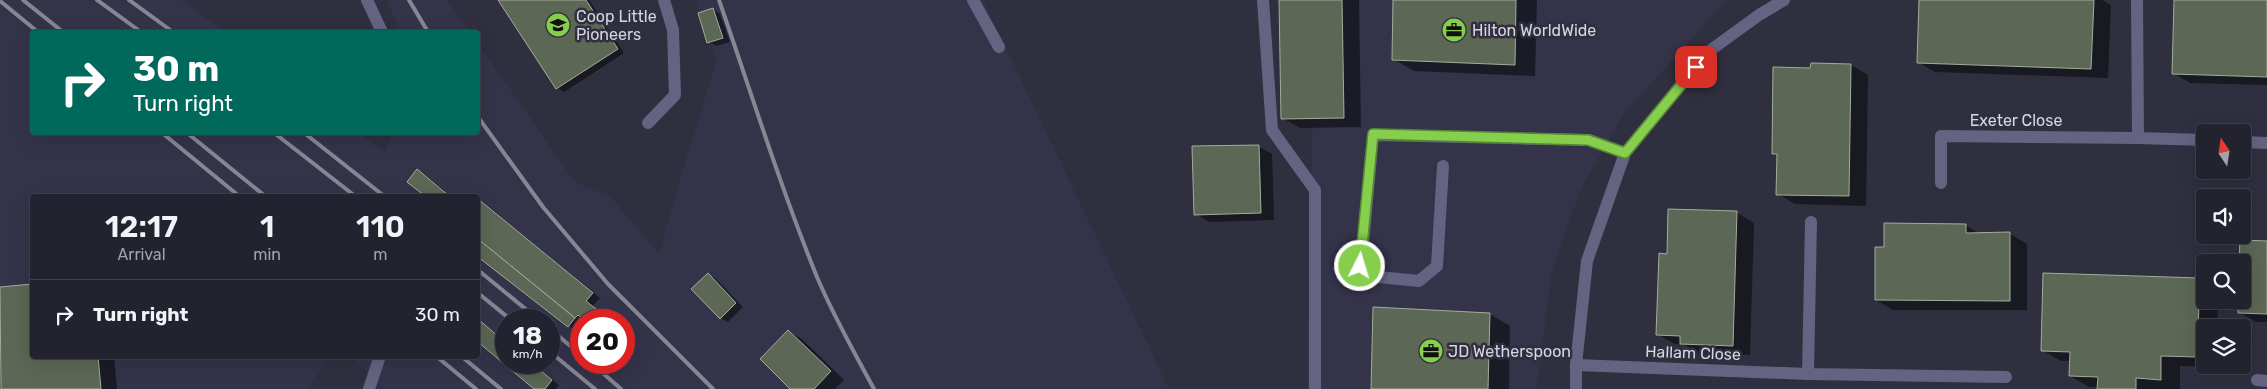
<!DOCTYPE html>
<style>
:root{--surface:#23232f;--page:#2f2f3b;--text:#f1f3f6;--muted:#a3a4aa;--line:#40404b}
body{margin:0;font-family:Rubik,sans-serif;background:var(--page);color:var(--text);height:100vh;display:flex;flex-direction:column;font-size:19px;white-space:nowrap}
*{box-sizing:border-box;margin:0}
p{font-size:16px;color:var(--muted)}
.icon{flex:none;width:28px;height:28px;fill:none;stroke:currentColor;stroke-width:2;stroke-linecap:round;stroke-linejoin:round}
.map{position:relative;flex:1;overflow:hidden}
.panel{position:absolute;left:30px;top:194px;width:450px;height:165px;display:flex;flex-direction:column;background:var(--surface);border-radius:5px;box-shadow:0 5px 20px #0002,0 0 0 1px var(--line)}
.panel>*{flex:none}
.banner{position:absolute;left:30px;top:30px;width:450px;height:105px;border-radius:5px;box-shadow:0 5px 20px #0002,0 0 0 1px var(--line);background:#00695c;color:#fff;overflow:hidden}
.needle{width:32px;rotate:348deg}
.buttons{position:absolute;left:2196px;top:124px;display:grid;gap:10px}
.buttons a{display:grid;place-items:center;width:55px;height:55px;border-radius:5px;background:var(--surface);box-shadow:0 5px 20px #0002,0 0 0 1px var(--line);font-size:25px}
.speed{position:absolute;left:495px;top:309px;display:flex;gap:10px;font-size:25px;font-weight:700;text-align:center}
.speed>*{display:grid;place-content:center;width:65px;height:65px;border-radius:50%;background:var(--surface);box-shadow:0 5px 20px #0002,0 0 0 1px var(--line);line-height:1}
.speed small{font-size:12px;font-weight:400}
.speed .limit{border:8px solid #d22;background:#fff;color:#111}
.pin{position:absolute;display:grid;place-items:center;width:42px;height:42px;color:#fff;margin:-21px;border-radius:10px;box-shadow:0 2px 8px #0006}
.me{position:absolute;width:55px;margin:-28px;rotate:5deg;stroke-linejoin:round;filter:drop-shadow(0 0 4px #0008)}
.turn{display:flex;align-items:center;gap:18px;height:105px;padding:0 20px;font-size:22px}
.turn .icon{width:65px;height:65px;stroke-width:2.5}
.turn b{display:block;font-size:35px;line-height:42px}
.eta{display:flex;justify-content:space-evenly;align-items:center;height:85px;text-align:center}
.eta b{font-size:30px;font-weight:600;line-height:35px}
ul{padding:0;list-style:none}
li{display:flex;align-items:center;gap:15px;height:70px;padding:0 20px;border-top:1px solid var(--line)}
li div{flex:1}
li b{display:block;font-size:19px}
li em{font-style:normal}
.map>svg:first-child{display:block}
.built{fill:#34334a;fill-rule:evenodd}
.shadow{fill:#0007}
.building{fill:#5c6755;stroke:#a2ae9b}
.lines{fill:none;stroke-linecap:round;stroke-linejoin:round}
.lane{stroke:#646382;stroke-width:12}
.street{stroke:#646382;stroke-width:12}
.rail{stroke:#868694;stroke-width:4}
.route-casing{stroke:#568731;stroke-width:12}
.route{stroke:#85cf4c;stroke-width:9}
.labels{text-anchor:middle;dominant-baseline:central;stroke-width:5;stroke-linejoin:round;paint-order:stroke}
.poi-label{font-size:16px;fill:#d6d6e2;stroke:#2f2f3f;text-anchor:start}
.street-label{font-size:16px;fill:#d6d6e2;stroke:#2f2f3f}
</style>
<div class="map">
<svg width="2267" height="389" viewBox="0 0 2267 389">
<rect width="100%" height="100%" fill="#2f2f3f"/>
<!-- built -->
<g class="built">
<path d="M0,0H181L225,32H32V132L359,133L385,152L393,133L478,132V43L575,182L611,197L659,254L688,152L717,60L696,0H983L1169,389H384L349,356H478V196H32V356H331L308,389H0ZM506,320H549V362H506ZM581,320H624V362H581Z"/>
<path d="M386,0H447L470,32H401Z"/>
<path d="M1315,0H1727L1624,113L1581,189L1551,275L1537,389H1307Z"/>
</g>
<!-- shadow -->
<g class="shadow">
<path d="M499,0H589L624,53L564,92L557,88Z"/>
<path d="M1280,0H1359L1361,127L1300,128L1282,118Z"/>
<path d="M1395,0H1537L1535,76L1414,71L1393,59Z"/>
<path d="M1921,0H2102L2111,5L2108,78L1935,72L1918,62Z"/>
<path d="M2175,0H2267V85L2190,83L2173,73Z"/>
<path d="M713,9L720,14L730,42L716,46L709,42Z"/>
<path d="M1812,65H1851L1868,75L1866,206L1795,204L1778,194V156L1773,153L1812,69Z"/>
<path d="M1258,146L1272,154L1274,220L1209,222L1196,214Z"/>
<path d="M417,171L425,175L451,196H427L409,182Z"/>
<path d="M478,199L600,298L593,306L610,320H581V323L576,331L478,255Z"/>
<path d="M1737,213L1754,223L1750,355L1698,353L1683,344H1675L1657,334L1668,255Z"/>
<path d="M1965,225L1980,234H2010L2027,244V310H1893L1876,300Z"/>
<path d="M2241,241L2267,242V322H2256L2239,312L2240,300H2242Z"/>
<path d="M708,274L715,278L743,307L728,322L720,318Z"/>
<path d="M2199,280L2205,283V300H2218L2217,328H2205V365H2216V367L2180,366V389H2098V387H2089L2070,376L2071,361H2061L2042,350Z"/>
<path d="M32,285V356H114L117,389H2L0,364V288Z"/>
<path d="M1490,314L1510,326L1509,389H1372Z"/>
<path d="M478,319L506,343V362H531L559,385L556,389H536L478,341Z"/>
<path d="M788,331L802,339L844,380L835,389H792Z"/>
</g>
<!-- building -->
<g class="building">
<path d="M498,0H586L618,49L556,89Z"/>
<path d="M1279,0H1342L1344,118L1281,119Z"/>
<path d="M1393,0H1516L1515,65L1392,60Z"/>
<path d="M1919,0H2094L2091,69L1917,63Z"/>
<path d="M2174,0H2267V77L2172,74Z"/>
<path d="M713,8L723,38L707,43L698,13Z"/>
<path d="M1811,63L1851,64L1849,196L1776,195L1777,154H1772L1773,67L1810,68Z"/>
<path d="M1259,145L1261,213L1194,215L1192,146Z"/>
<path d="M417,169L442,190L450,196H425L407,182Z"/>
<path d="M478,199L593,293L586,301L610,320H584L578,315L575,318L478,239Z"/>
<path d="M1668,209L1737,211L1733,346L1680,344V336L1656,335L1659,253L1667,254Z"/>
<path d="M1884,223L1966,224V233L2010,232V301L1875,300V247H1884Z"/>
<path d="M478,239L575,318L568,327L478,257Z"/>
<path d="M2240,240L2267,241V314L2238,313V300H2242V262H2239Z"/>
<path d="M708,273L736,303L720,319L691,289Z"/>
<path d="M2043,273L2200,278L2197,357L2161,356V380L2136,378V389H2097L2098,377L2069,376L2070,352L2041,351Z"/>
<path d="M32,284V356H98L101,389H1L0,287Z"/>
<path d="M1373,307L1490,313L1488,389H1371Z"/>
<path d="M478,319L506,343V362H530L552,380L545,389H534L478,342Z"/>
<path d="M788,330L831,371L814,389H790L760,359Z"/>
</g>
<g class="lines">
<!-- lane -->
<g class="lane">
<path d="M367,0L382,32"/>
<path d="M973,0L999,47"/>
<path d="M1263,0L1272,130L1315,190V389"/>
<path d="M648,123L675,95L673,30L664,0"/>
<path d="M1443,166L1437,266L1419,281L1368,276L1361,266L1373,135L1589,140"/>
<path d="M369,389L379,359"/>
</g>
<!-- street -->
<g class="street">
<path d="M2137,0L2138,138"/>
<path d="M1589,140L1625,153"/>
<path d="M2242,142L2267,143"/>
<path d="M1941,183V136L2138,138L2205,140"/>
<path d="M1576,365L1808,374L2006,377"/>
<path d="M1808,374L1811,222"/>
<path d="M2257,380L2267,381"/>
<path d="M1576,389V365L1587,261L1625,153L1708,52L1759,15L1784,0"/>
</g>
<!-- rail -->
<g class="rail">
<path d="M23,0L63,32"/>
<path d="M97,0L141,32"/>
<path d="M129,0L173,32"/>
<path d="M409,0L428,32"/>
<path d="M719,0C751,92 780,186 817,277C833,315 854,352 874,389"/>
<path d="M0,1L38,32"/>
<path d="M478,117L543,207L608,284L713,389"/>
<path d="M161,132L239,196"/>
<path d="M186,132L265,196"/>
<path d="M273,132L355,196"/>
<path d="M303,132L384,196"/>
<path d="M478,270L539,320"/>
<path d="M478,293L511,320"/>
<path d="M549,328L581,355"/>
<path d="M549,351L595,389"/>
<path d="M436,356L476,389"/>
<path d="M461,356L501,389"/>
<path d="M590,362L621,389"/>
</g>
</g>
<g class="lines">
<defs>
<path id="route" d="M1360,266L1373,134L1588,140L1625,153L1696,67"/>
</defs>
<!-- route casing -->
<use href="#route" class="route-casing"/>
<!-- route -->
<use href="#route" class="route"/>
</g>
<!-- icons -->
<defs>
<symbol id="school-disc" viewBox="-11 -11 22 22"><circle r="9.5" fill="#85cf4c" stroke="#2f2f3f"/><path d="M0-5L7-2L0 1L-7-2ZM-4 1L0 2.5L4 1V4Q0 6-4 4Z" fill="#111"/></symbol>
<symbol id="office-disc" viewBox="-11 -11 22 22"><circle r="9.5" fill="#85cf4c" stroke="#2f2f3f"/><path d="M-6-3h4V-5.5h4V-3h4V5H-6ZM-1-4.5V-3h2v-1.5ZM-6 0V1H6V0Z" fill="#111"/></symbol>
</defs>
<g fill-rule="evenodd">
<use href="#school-disc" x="544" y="11" width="28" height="28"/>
<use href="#office-disc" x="1440" y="16" width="28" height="28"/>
<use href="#office-disc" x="1417" y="337" width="28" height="28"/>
</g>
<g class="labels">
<!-- poi labels -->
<g class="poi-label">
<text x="576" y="16">Coop Little<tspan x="576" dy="18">Pioneers</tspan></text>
<text x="1472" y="30">Hilton WorldWide</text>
<text x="1448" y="351">JD Wetherspoon</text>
</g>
<!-- street labels -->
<g class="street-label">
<text x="2016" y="120">Exeter Close</text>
<text transform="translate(1693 353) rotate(2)">Hallam Close</text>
</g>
</g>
</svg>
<div class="buttons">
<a><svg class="needle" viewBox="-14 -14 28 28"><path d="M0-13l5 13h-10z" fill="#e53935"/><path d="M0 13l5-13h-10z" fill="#a3a4aa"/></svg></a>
<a><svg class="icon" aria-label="sound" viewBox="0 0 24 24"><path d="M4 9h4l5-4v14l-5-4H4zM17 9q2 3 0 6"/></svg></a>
<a><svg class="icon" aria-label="search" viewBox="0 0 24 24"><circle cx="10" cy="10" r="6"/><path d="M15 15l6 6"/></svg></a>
<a><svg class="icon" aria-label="layers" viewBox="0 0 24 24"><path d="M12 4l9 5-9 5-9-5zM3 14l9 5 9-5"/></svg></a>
</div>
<div class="speed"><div>18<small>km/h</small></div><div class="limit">20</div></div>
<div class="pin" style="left:1696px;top:67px;background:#d93025"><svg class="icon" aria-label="arrive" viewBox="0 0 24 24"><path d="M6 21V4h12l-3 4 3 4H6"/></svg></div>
<svg class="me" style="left:1360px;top:266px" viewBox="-20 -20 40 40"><circle r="17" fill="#85cf4c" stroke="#fff" stroke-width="3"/><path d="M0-11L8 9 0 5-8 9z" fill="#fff"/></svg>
<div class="banner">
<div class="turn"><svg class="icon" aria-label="right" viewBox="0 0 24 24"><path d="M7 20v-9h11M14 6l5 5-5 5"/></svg><div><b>30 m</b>Turn right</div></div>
</div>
<section class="panel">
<div class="eta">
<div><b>12:17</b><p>Arrival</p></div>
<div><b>1</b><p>min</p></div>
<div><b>110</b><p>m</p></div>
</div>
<ul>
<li><svg class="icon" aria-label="right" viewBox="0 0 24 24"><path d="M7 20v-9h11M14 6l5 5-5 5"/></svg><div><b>Turn right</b></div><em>30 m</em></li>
</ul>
</section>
</div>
